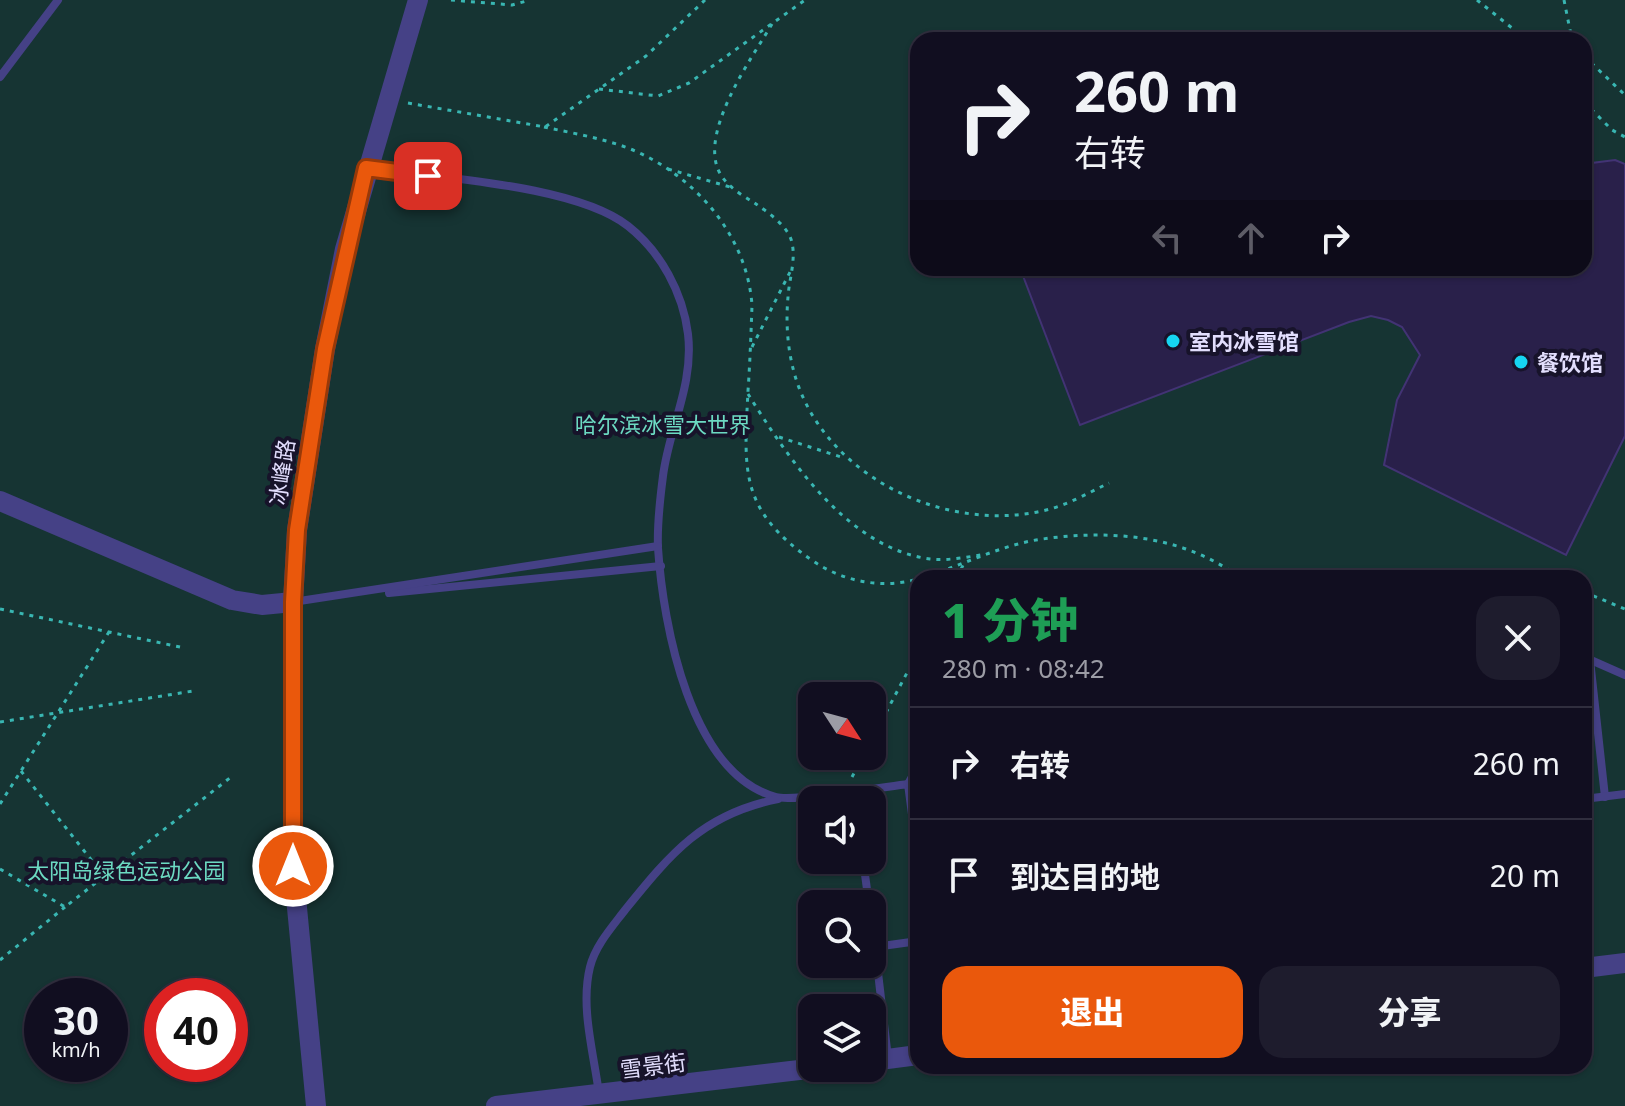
<!DOCTYPE html>
<html lang="zh">
<meta charset="utf-8">
<style>
:root{--surface:#110e20;--page:#1e1c2d;--text:#f1f3f6;--muted:#9c9ca5;--line:#302e3e;--accent:#ea580c}
body{margin:0;font-family:"Noto Sans","Noto Sans SC",sans-serif;background:var(--page);color:var(--text);height:100vh;display:flex;flex-direction:column;font-size:30px;white-space:nowrap}
*{box-sizing:border-box;margin:0}
p{font-size:26px;color:var(--muted)}
.icon{flex:none;width:44px;height:44px;fill:none;stroke:currentColor;stroke-width:2;stroke-linecap:round;stroke-linejoin:round}
.map{position:relative;flex:1;overflow:hidden}
.details{position:absolute;left:910px;top:570px;width:682px;height:504px;display:flex;flex-direction:column;background:var(--surface);border-radius:24px;box-shadow:0 2px 6px #0004,0 0 0 2px var(--line)}
.details>*{flex:none}
.guide{position:absolute;left:910px;top:32px;width:682px;height:244px;border-radius:24px;box-shadow:0 2px 6px #0004,0 0 0 2px var(--line);background:#110e20;color:var(--text);overflow:hidden}
.needle{width:52px;rotate:126deg}
.buttons{position:absolute;left:798px;top:682px;display:grid;gap:16px}
.buttons a{display:grid;place-items:center;width:88px;height:88px;border-radius:16px;background:var(--surface);box-shadow:0 2px 6px #0004,0 0 0 2px var(--line);font-size:40px}
.speed{position:absolute;left:24px;top:978px;display:flex;gap:16px;font-size:40px;font-weight:700;text-align:center}
.speed>*{display:grid;place-content:center;width:104px;height:104px;border-radius:50%;background:var(--surface);box-shadow:0 2px 6px #0004,0 0 0 2px var(--line);line-height:1}
.speed small{font-size:20px;font-weight:400}
.speed .limit{border:12px solid #d22;background:#fff;color:#111}
.pin{position:absolute;display:grid;place-items:center;width:68px;height:68px;color:#fff;margin:-34px;border-radius:16px;box-shadow:0 4px 12px #0006}
.me{position:absolute;width:88px;margin:-44px;rotate:0deg;stroke-linejoin:round;filter:drop-shadow(0 0 6px #0008)}
.turn{display:flex;align-items:center;gap:28px;height:168px;padding:0 32px;font-size:36px}
.turn .icon{width:104px;height:104px;stroke-width:2.5}
.turn b{display:block;font-size:56px;line-height:68px}
.lanes{display:flex;align-items:center;height:76px;padding:0 32px;background:#0003;justify-content:center;gap:40px;direction:ltr}
.lanes .off{opacity:.35}
.round{display:grid;place-items:center;flex:none;width:84px;height:84px;border-radius:24px;background:var(--page)}
.headline{display:flex;align-items:center;justify-content:space-between;height:136px;padding:0 32px}
h1{font-size:48px;font-weight:800;line-height:60px;color:#1e9e55}
.action{display:flex;gap:16px;margin-top:auto;padding:16px 32px}
.action a{flex:1;height:92px;border-radius:24px;background:var(--accent);color:#fff;font-size:32px;font-weight:800;line-height:92px;text-align:center}
.action a+a{background:var(--page);color:var(--text)}
ul{padding:0;list-style:none}
li{display:flex;align-items:center;gap:24px;height:112px;padding:0 32px;border-top:2px solid var(--line)}
li div{flex:1}
li b{display:block;font-size:30px}
li em{font-style:normal}
.map>svg:first-child{display:block}
.green{fill:#163433;fill-rule:evenodd}
.building{fill:#29204a;stroke:#423374;stroke-width:2}
.lines{fill:none;stroke-linecap:round;stroke-linejoin:round}
.path{stroke:#39b6b2;stroke-width:3;stroke-dasharray:4 6;stroke-linecap:butt}
.service{stroke:#454186;stroke-width:8}
.tertiary{stroke:#454186;stroke-width:20}
.route-casing{stroke:#983908;stroke-width:20}
.route{stroke:#ea580c;stroke-width:14}
.poi-dot{fill:#16d5f1;stroke:#17132a;stroke-width:3}
.labels{text-anchor:middle;dominant-baseline:central;stroke-width:8;stroke-linejoin:round;paint-order:stroke}
.poi-label{font-size:22px;font-weight:bold;fill:#e2defd;stroke:#17132a;text-anchor:start}
.park-label{font-size:22px;fill:#6cdac2;stroke:#17132a}
.street-label{font-size:22px;fill:#e2defd;stroke:#17132a}
</style>
<div class="map">
<svg width="1625" height="1106" viewBox="0 0 1625 1106">
<rect width="100%" height="100%" fill="#17132a"/>
<!-- green -->
<path class="green" d="M0,0H1625V1106H0ZM918,40H1584V268H918ZM918,578H1584V1066H918ZM812,696H872V756H812ZM812,800H872V860H812ZM812,904H872V964H812ZM42,996H110V1064H42ZM162,996H230V1064H162ZM812,1008H872V1068H812Z"/>
<!-- building -->
<path class="building" d="M1615,160L1625,164V436L1566,555L1384,465L1397,400L1420,355L1402,327L1388,320L1371,316L1349,322L1080,425L1020,268H1584V164Z"/>
<g class="lines">
<!-- path -->
<g class="path">
<path d="M451,0L512,5L530,0"/>
<path d="M1477,0L1527,40"/>
<path d="M1564,0L1572,40"/>
<path d="M772,24C752,58 693,139 723,178C731,189 745,197 756,204C769,213 789,227 792,243C796,260 789,280 788,297C786,319 787,342 792,364C815,470 938,534 1042,511C1066,506 1088,493 1109,483"/>
<path d="M1584,56L1625,95"/>
<path d="M599,89L658,96L689,83L805,0"/>
<path d="M1584,102L1612,130L1625,137"/>
<path d="M408,103L545,127L646,56L705,0"/>
<path d="M544,127C572,133 601,138 628,148C694,174 747,235 752,305C751,334 750,362 748,391C744,471 739,510 813,561C844,582 882,589 918,579"/>
<path d="M668,169L730,187"/>
<path d="M752,347L790,272"/>
<path d="M748,394C789,459 847,548 930,559C948,561 968,557 986,554"/>
<path d="M779,437L844,458"/>
<path d="M920,578C959,567 996,547 1036,540C1106,529 1183,534 1240,578"/>
<path d="M957,578L964,563"/>
<path d="M1584,592L1625,609"/>
<path d="M0,609L180,647"/>
<path d="M0,722L193,691"/>
<path d="M872,739L918,652"/>
<path d="M21,771L104,876"/>
<path d="M852,777L863,756"/>
<path d="M0,804L109,632"/>
<path d="M0,869L65,907L231,777"/>
<path d="M0,960L65,907"/>
</g>
<!-- service -->
<g class="service">
<path d="M0,77L58,0"/>
<path d="M371,168C439,178 576,185 628,226C661,252 683,293 688,334C694,385 669,428 663,476C660,499 657,525 658,548C663,624 690,774 776,797C794,802 884,787 908,784L918,860"/>
<path d="M389,593L661,566"/>
<path d="M293,602L658,546"/>
<path d="M1584,657L1625,675"/>
<path d="M1590,660L1605,797"/>
<path d="M908,784L918,766"/>
<path d="M1584,799L1625,794"/>
<path d="M863,860L869,904"/>
<path d="M872,926L875,947"/>
<path d="M888,1058L875,947L918,941"/>
<path d="M599,1094C594,1054 580,1007 590,967C595,946 612,927 625,910C671,853 703,814 778,799"/>
</g>
<!-- tertiary -->
<g class="tertiary">
<path d="M0,501L232,600L262,605L293,602"/>
<path d="M1584,968L1625,963"/>
<path d="M872,1061L918,1055"/>
<path d="M316,1106L293,866V602L297,530L325,349L345,249L418,0"/>
<path d="M496,1106L816,1068"/>
</g>
</g>
<g class="lines">
<defs>
<path id="route" d="M293,866V602L297,530L325,349L366,168L428,176"/>
</defs>
<!-- route casing -->
<use href="#route" class="route-casing"/>
<!-- route -->
<use href="#route" class="route"/>
</g>
<!-- markers -->
<g class="poi-dot">
<circle cx="1173" cy="341" r="8"/>
<circle cx="1521" cy="362" r="8"/>
</g>
<g class="labels">
<!-- poi labels -->
<g class="poi-label">
<text x="1189" y="341">室内冰雪馆</text>
<text x="1537" y="362">餐饮馆</text>
</g>
<!-- park labels -->
<g class="park-label">
<text x="663" y="424">哈尔滨冰雪大世界</text>
<text x="126" y="870">太阳岛绿色运动公园</text>
</g>
<!-- street labels -->
<g class="street-label">
<text transform="translate(281 472) rotate(-82)">冰峰路</text>
<text transform="translate(653 1065) rotate(-7)">雪景街</text>
</g>
</g>
</svg>
<div class="buttons">
<a><svg class="needle" viewBox="-14 -14 28 28"><path d="M0-13l5 13h-10z" fill="#e53935"/><path d="M0 13l5-13h-10z" fill="#9c9ca5"/></svg></a>
<a><svg class="icon" aria-label="sound" viewBox="0 0 24 24"><path d="M4 9h4l5-4v14l-5-4H4zM17 9q2 3 0 6"/></svg></a>
<a><svg class="icon" aria-label="search" viewBox="0 0 24 24"><circle cx="10" cy="10" r="6"/><path d="M15 15l6 6"/></svg></a>
<a><svg class="icon" aria-label="layers" viewBox="0 0 24 24"><path d="M12 4l9 5-9 5-9-5zM3 14l9 5 9-5"/></svg></a>
</div>
<div class="speed"><div>30<small>km/h</small></div><div class="limit">40</div></div>
<div class="pin" style="left:428px;top:176px;background:#d93025"><svg class="icon" aria-label="arrive" viewBox="0 0 24 24"><path d="M6 21V4h12l-3 4 3 4H6"/></svg></div>
<svg class="me" style="left:293px;top:866px" viewBox="-20 -20 40 40"><circle r="17" fill="#ea580c" stroke="#fff" stroke-width="3"/><path d="M0-11L8 9 0 5-8 9z" fill="#fff"/></svg>
<div class="guide">
<div class="turn"><svg class="icon" aria-label="right" viewBox="0 0 24 24"><path d="M7 20v-9h11M14 6l5 5-5 5"/></svg><div><b>260 m</b>右转</div></div>
<div class="lanes"><svg class="icon off" aria-label="left" viewBox="0 0 24 24"><path d="M17 20v-9H6M10 6l-5 5 5 5"/></svg><svg class="icon off" aria-label="ahead" viewBox="0 0 24 24"><path d="M12 20V5M6 11l6-6 6 6"/></svg><svg class="icon" aria-label="right" viewBox="0 0 24 24"><path d="M7 20v-9h11M14 6l5 5-5 5"/></svg></div>
</div>
<section class="details">
<div class="headline"><div><h1>1 分钟</h1><p>280 m · 08:42</p></div><a class="round"><svg class="icon" aria-label="close" viewBox="0 0 24 24"><path d="M6 6l12 12M18 6L6 18"/></svg></a></div>
<ul>
<li><svg class="icon" aria-label="right" viewBox="0 0 24 24"><path d="M7 20v-9h11M14 6l5 5-5 5"/></svg><div><b>右转</b></div><em>260 m</em></li>
<li><svg class="icon" aria-label="arrive" viewBox="0 0 24 24"><path d="M6 21V4h12l-3 4 3 4H6"/></svg><div><b>到达目的地</b></div><em>20 m</em></li>
</ul>
<div class="action"><a>退出</a><a>分享</a></div>
</section>
</div>
